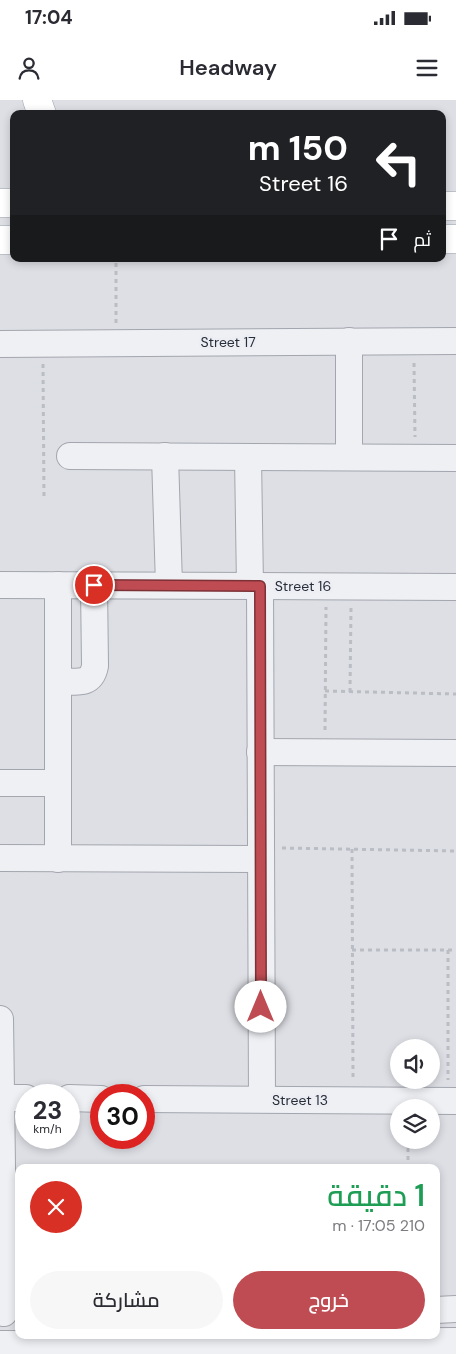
<!DOCTYPE html>
<html lang="ar">
<meta charset="utf-8">
<style>
:root{--surface:#fff;--page:#f7f7f7;--text:#2b2b33;--muted:#7c7c81;--accent:#bf4c53}
body{margin:0;font-family:"DM Sans",Cairo,sans-serif;background:var(--page);color:var(--text);direction:rtl;height:100vh;display:flex;flex-direction:column;font-size:19px;white-space:nowrap}
*{box-sizing:border-box;margin:0}
p{font-size:16px;color:var(--muted)}
.icon{flex:none;width:28px;height:28px;fill:none;stroke:currentColor;stroke-width:2;stroke-linecap:round;stroke-linejoin:round}
.map{position:relative;flex:1;overflow:hidden;direction:ltr}
.details{position:absolute;left:15px;top:1064px;width:425px;height:175px;display:flex;flex-direction:column;background:var(--surface);border-radius:10px;box-shadow:0 2px 8px #0003;direction:rtl}
.details>*{flex:none}
.hud{position:absolute;left:10px;top:10px;width:436px;height:152px;border-radius:10px;box-shadow:0 2px 8px #0003;direction:rtl;background:#202124;color:#fff;overflow:hidden}
.tools{position:absolute;left:390px;top:939px;display:grid;gap:10px}
.tools a{display:grid;place-items:center;width:50px;height:50px;border-radius:50%;background:var(--surface);box-shadow:0 2px 8px #0003;font-size:25px}
.speed{position:absolute;left:15px;top:984px;display:flex;gap:10px;font-size:25px;font-weight:700;text-align:center}
.speed>*{display:grid;place-content:center;width:65px;height:65px;border-radius:50%;background:var(--surface);box-shadow:0 2px 8px #0003;line-height:1}
.speed small{font-size:12px;font-weight:400}
.speed .limit{border:8px solid #d22;background:#fff;color:#111}
.pin{position:absolute;display:grid;place-items:center;width:42px;height:42px;color:#fff;margin:-21px;border:2px solid #fff;border-radius:50%;box-shadow:0 1px 5px #0007}
.me{position:absolute;width:55px;margin:-28px;rotate:0deg;stroke-linejoin:round;filter:drop-shadow(0 0 4px #0008)}
.turn{display:flex;align-items:center;gap:18px;height:105px;padding:0 15px;font-size:22px}
.turn .icon{width:65px;height:65px;stroke-width:2.5}
.turn b{display:block;font-size:35px;line-height:42px}
.then{display:flex;align-items:center;height:48px;padding:0 15px;background:#0003;gap:10px;font-size:19px}
.round{display:grid;place-items:center;flex:none;width:52px;height:52px;border-radius:26px;background:var(--page)}
.summary{display:flex;align-items:center;justify-content:space-between;height:85px;padding:0 15px}
h1{font-size:30px;font-weight:600;line-height:38px;color:#1e9e55}
.cta{display:flex;gap:10px;margin-top:auto;padding:10px 15px}
.cta a{flex:1;height:58px;border-radius:30px;background:var(--accent);color:#fff;font-size:20px;font-weight:600;line-height:58px;text-align:center}
.cta a+a{background:var(--page);color:var(--text)}
.status{display:flex;justify-content:space-between;align-items:center;height:35px;padding:0 25px;background:var(--surface);direction:ltr}
.status svg{height:14px;fill:currentColor}
header{display:flex;justify-content:space-between;align-items:center;height:65px;padding:0 15px;background:var(--surface);font-size:22px;font-weight:600}
.map>svg:first-child{display:block}
.lines{fill:none;stroke-linecap:round;stroke-linejoin:round}
.minor-casing{stroke:#a3a6ae;stroke-width:28}
.major-casing{stroke:#9da3af;stroke-width:29}
.path{stroke:#bbbdc4;stroke-width:3;stroke-dasharray:4 4;stroke-linecap:butt}
.minor{stroke:#eff0f4;stroke-width:26}
.major{stroke:#fff;stroke-width:28}
.route-casing{stroke:#7c3136;stroke-width:12}
.route{stroke:#bf4c53;stroke-width:9}
.labels{text-anchor:middle;dominant-baseline:central;stroke-width:5;stroke-linejoin:round;paint-order:stroke}
.street-label{font-size:14px;fill:#282d3a;stroke:#eceef3}
</style>
<div class="status"><b>17:04</b><svg viewBox="0 0 49 12"><path d="M0 12V9h3v3zM5 12V6h3v6zM10 12V3h3v9zM15 12V0h3v12zM26 1h20v11H26zM47 4h2v5h-2z"/></svg></div>
<header><svg class="icon" aria-label="menu" viewBox="0 0 24 24"><path d="M4 6h16M4 12h16M4 18h16"/></svg>Headway<svg class="icon" aria-label="person" viewBox="0 0 24 24"><circle cx="12" cy="8" r="4"/><path d="M4 21q1-7 8-7t8 7"/></svg></header>
<div class="map">
<svg width="456" height="1254" viewBox="0 0 456 1254">
<rect width="100%" height="100%" fill="#dddfe5"/>
<g class="lines">
<defs>
<g id="minor">
<path d="M349,241V357"/>
<path d="M0,244L456,241"/>
<path d="M70,356L456,358"/>
<path d="M165,356L169,485"/>
<path d="M248,357L250,486"/>
<path d="M0,485L456,487"/>
<path d="M58,485V759"/>
<path d="M260,486L262,999"/>
<path d="M58,581C75,581 91,587 95,566L94,485"/>
<path d="M260,652L456,653"/>
<path d="M0,683H58"/>
<path d="M0,758L260,759"/>
<path d="M0,919L4,1213"/>
<path d="M1,998H26"/>
<path d="M69,998L101,999"/>
<path d="M144,999L456,1001"/>
<path d="M436,1210L456,1209"/>
<path d="M0,1244L225,1245L317,1242L456,1241"/>
</g>
<g id="major">
<path d="M37,0L42,14"/>
<path d="M0,103H14"/>
<path d="M442,106H456"/>
<path d="M442,139H456"/>
<path d="M0,140H14"/>
</g>
</defs>
<!-- minor casing -->
<use href="#minor" class="minor-casing"/>
<!-- major casing -->
<use href="#major" class="major-casing"/>
<!-- path -->
<g class="path">
<path d="M116,223V159"/>
<path d="M414,263L415,337"/>
<path d="M43,264L44,400"/>
<path d="M325,591L456,594"/>
<path d="M350,592L351,507"/>
<path d="M325,630L326,507"/>
<path d="M282,748L456,751"/>
<path d="M352,749L353,978"/>
<path d="M352,850H456"/>
<path d="M448,850V980"/>
<path d="M408,1040V1068"/>
</g>
<!-- minor -->
<use href="#minor" class="minor"/>
<!-- major -->
<use href="#major" class="major"/>
</g>
<g class="lines">
<defs>
<path id="route" d="M94,485L260,486L261,907"/>
</defs>
<!-- route casing -->
<use href="#route" class="route-casing"/>
<!-- route -->
<use href="#route" class="route"/>
</g>
<g class="labels">
<!-- street labels -->
<g class="street-label">
<text x="228" y="242">Street 17</text>
<text x="303" y="486">Street 16</text>
<text x="300" y="1000">Street 13</text>
</g>
</g>
</svg>
<div class="tools">
<a><svg class="icon" aria-label="sound" viewBox="0 0 24 24"><path d="M4 9h4l5-4v14l-5-4H4zM17 9q2 3 0 6"/></svg></a>
<a><svg class="icon" aria-label="layers" viewBox="0 0 24 24"><path d="M12 4l9 5-9 5-9-5zM3 14l9 5 9-5"/></svg></a>
</div>
<div class="speed"><div>23<small>km/h</small></div><div class="limit">30</div></div>
<div class="pin" style="left:94px;top:485px;background:#d93025"><svg class="icon" aria-label="arrive" viewBox="0 0 24 24"><path d="M6 21V4h12l-3 4 3 4H6"/></svg></div>
<svg class="me" style="left:261px;top:907px" viewBox="-20 -20 40 40"><circle r="19" fill="#fff"/><path d="M0-13L10 11 0 6-10 11z" fill="#bf4c53"/></svg>
<div class="hud">
<div class="turn"><svg class="icon" aria-label="left" viewBox="0 0 24 24"><path d="M17 20v-9H6M10 6l-5 5 5 5"/></svg><div><b>150 m</b>Street 16</div></div>
<div class="then">ثم<svg class="icon" aria-label="arrive" viewBox="0 0 24 24"><path d="M6 21V4h12l-3 4 3 4H6"/></svg></div>
</div>
<section class="details">
<div class="summary"><div><h1>1 دقيقة</h1><p>210 m · 17:05</p></div><a class="round" style="background:#d93025;color:#fff"><svg class="icon" aria-label="close" viewBox="0 0 24 24"><path d="M6 6l12 12M18 6L6 18"/></svg></a></div>
<div class="cta"><a>خروج</a><a>مشاركة</a></div>
</section>
</div>
